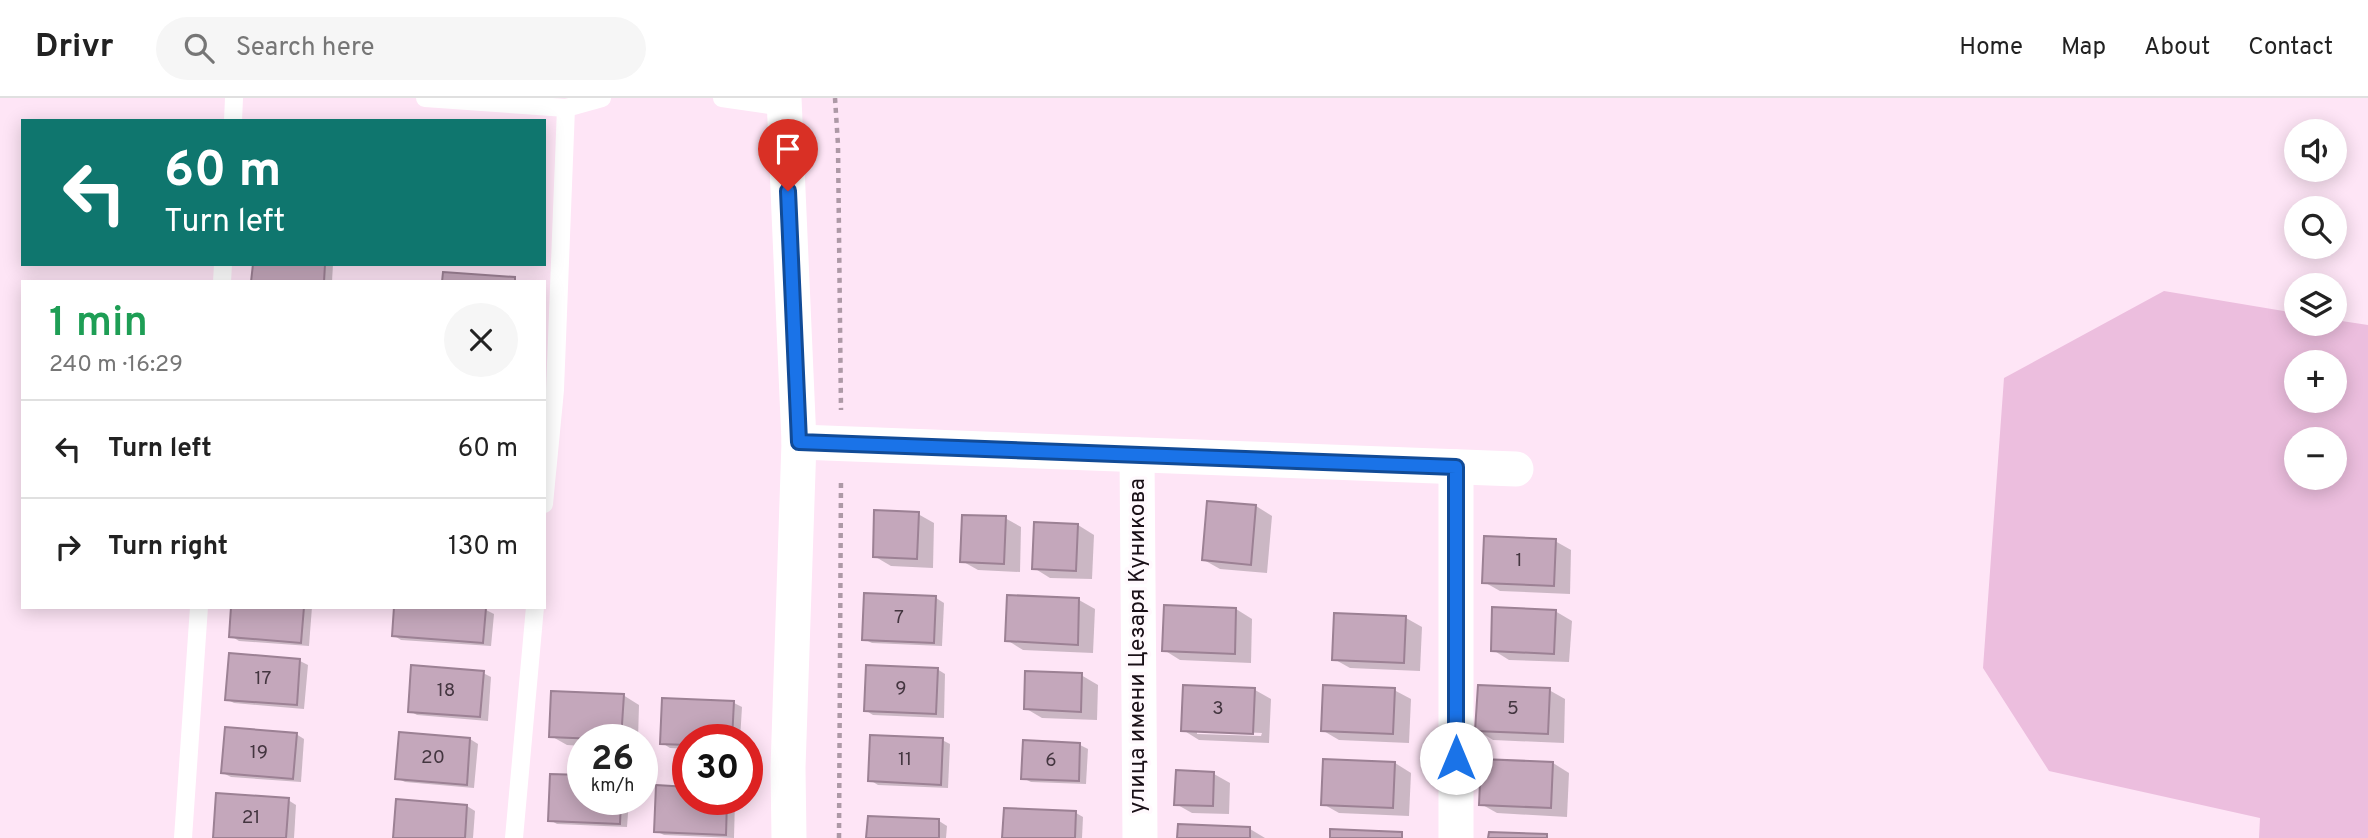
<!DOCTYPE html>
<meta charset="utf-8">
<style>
:root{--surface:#fff;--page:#f6f6f6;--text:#222;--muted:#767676;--line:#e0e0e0}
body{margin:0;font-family:Overpass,sans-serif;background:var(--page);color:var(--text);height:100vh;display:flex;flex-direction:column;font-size:26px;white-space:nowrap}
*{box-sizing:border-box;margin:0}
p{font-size:23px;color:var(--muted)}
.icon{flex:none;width:38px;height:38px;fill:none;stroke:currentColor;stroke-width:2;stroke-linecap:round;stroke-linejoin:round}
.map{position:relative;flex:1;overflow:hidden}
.side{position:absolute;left:21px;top:182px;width:525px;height:329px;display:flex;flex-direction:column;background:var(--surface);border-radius:0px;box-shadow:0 4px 18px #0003}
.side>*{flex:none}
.banner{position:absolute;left:21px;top:21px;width:525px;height:147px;border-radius:0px;box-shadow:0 4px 18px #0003;background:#0f766e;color:#fff;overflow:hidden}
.controls{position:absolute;left:2284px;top:21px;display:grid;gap:14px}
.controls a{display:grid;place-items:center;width:63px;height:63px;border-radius:50%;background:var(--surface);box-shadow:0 4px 18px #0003;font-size:35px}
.speed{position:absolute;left:567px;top:626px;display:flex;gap:14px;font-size:35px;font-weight:700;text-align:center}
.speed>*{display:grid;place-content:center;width:91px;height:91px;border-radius:50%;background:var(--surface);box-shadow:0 4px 18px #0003;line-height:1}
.speed small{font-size:18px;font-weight:400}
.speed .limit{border:10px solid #d22;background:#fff;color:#111}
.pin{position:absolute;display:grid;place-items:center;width:60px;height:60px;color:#fff;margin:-72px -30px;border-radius:50% 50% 50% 0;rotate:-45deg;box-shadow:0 0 7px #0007}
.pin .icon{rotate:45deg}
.me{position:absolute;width:77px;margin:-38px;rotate:0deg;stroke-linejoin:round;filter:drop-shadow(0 0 5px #0008)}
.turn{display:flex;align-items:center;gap:24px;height:147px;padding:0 28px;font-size:32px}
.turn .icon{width:91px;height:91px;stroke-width:2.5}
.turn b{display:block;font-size:49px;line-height:60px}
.round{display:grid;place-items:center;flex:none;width:74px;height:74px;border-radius:37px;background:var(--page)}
.overview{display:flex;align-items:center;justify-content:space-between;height:119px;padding:0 28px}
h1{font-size:42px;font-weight:600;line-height:52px;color:#1e9e55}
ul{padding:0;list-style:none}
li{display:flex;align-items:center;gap:21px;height:98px;padding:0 28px;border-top:2px solid var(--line)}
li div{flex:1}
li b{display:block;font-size:26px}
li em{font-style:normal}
header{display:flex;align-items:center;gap:42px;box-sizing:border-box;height:98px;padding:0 35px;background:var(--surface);border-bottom:2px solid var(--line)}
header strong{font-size:33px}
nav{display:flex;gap:38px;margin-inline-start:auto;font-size:24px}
.search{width:490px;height:63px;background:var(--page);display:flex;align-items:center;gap:18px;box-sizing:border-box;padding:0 24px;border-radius:38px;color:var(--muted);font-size:26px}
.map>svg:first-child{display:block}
.green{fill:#ecbede;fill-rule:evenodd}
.shadow{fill:#0003;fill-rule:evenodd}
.building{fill:#c4a7bb;stroke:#9c8194;stroke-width:2}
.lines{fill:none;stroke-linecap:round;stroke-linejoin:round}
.path{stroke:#ad99a6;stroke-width:4.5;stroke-dasharray:5 5;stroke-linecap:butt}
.service{stroke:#fff;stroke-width:18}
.minor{stroke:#fff;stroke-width:35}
.route-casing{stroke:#114b97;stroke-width:18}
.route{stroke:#1a73e8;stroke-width:12}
.labels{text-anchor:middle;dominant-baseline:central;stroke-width:7;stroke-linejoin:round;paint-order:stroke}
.number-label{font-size:19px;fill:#443640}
.street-label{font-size:23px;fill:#1a1017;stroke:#fff9fd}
</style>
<header>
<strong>Drivr</strong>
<div class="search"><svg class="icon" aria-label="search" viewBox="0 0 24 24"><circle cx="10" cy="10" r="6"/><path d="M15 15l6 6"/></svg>Search here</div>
<nav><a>Home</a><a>Map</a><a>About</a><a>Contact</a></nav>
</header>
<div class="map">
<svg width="2368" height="740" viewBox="0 0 2368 740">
<rect width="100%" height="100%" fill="#fee5f6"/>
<!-- green -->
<path class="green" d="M2164,193L2296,215V226H2334L2335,222L2368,227V740H2259L2260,720L2049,673L1983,570L2004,280ZM2296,264H2334V303H2296ZM2296,341H2334V380H2296Z"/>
<!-- shadow -->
<g class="shadow">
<path d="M254,166H333L332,184H253Z"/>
<path d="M1256,408L1272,418L1267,475L1220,471L1204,462Z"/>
<path d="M918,416L934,425L933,470L891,468L874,458Z"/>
<path d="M1005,420L1021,429L1020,474L978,472L962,463Z"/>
<path d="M1036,426L1078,427L1094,437L1092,481L1050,480L1034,470Z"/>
<path d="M1555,443L1571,452L1570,496L1500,493L1484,484Z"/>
<path d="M936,500L944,505L942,548L872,545L864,541Z"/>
<path d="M1079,502L1095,511L1093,555L1023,552L1007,542Z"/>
<path d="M1166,508L1236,511L1252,521L1251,565L1180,562L1164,552Z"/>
<path d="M233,509H312L309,548L239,543L231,538Z"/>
<path d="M395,509L486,512L494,516L491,548L401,542L393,537Z"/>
<path d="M1555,513L1572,523L1569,564L1509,562L1493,552Z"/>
<path d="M1406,520L1422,529L1420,573L1350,570L1334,561Z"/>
<path d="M300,563L308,567L304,611L234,605L226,601Z"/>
<path d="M937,571L945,576L944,620L873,617L865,612Z"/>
<path d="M483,575L491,579L488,623L417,617L410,613Z"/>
<path d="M1081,577L1098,587L1097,622L1042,620L1025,610Z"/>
<path d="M1255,592L1271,601L1269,645L1199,642L1183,632ZM1197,632L1262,635L1261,638L1197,636Z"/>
<path d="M1394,592L1411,601L1409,645L1339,642L1322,632Z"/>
<path d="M1549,592L1565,601L1564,645L1493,642L1477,632Z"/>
<path d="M623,597L639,607L638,642H583V648L567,647L551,638Z"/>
<path d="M734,605L742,609L740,642H688V651L670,650L662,645Z"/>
<path d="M296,636L304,641L301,684L231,679L223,675Z"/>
<path d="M470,641L478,646L474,690L405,684L397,680Z"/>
<path d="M942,642L950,646L948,690L878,687L870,682Z"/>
<path d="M1080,647L1088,651L1086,686L1031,684L1023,680Z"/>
<path d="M1395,665L1411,675L1409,718L1339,715L1323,706Z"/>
<path d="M1553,665L1569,675L1567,719L1497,715L1481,706Z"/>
<path d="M1214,676L1230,685L1229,716L1192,715L1176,706Z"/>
<path d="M288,702L296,707L294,740H215Z"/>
<path d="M583,702H629L627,729L557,726L550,722Z"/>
<path d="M688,702H735L734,740L664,737L656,733Z"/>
<path d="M467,708L475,713L473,740H394Z"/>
<path d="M1076,715L1083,719L1082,740H1004Z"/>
<path d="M939,723L947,728L946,740H868Z"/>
<path d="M1250,731L1265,740H1179Z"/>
</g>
<!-- building -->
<g class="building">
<path d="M253,166H325L324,184H251Z"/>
<path d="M443,174L515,179V184H442Z"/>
<path d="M1207,403L1256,407L1251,467L1202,462Z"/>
<path d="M874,412L919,414L917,461L873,459Z"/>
<path d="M962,417L1006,418L1004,466L960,464Z"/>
<path d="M1034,424L1078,426L1076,473L1032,471Z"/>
<path d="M1484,438L1556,441L1554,488L1482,485Z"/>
<path d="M864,495L936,498L934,545L862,542Z"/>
<path d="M1007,497L1079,500L1078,547L1005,543Z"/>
<path d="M1164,507L1236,510L1235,556L1162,553Z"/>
<path d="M231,509H304L301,545L229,539Z"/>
<path d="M394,509L486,510L483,545L392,538Z"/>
<path d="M1492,509L1556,512L1554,556L1491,553Z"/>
<path d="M1334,515L1406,518L1404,565L1332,562Z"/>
<path d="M229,555L300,561L297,607L225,602Z"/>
<path d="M411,567L484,573L480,619L408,614Z"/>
<path d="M866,567L938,570L936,616L864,613Z"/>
<path d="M1025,573L1082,575L1081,614L1024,611Z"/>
<path d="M1183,587L1255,590L1253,636L1181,633Z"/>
<path d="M1323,587L1395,590L1393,636L1321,633Z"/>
<path d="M1478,587L1550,590L1548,636L1475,633Z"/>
<path d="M551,593L624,596L621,642L549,639Z"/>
<path d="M662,600L734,603L732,642H688V647L660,646Z"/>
<path d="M225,629L297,635L293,681L221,675Z"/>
<path d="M399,634L470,640L467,687L395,681Z"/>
<path d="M870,637L943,640L941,687L868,683Z"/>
<path d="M1023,642L1080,645L1079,683L1021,681Z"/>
<path d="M1323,661L1395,664L1393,710L1321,707Z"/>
<path d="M1481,661L1553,664L1551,710L1479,707Z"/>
<path d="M1176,672L1214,674L1213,708L1174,707Z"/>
<path d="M550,676L583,677V702H621L620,726L548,723Z"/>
<path d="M656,687L688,689V702H727L726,737L654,734Z"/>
<path d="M216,695L289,700L286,740H213Z"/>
<path d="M396,701L467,707L465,740H393Z"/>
<path d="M1004,710L1076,713L1075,740H1002Z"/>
<path d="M868,718L939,721V740H866Z"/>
<path d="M1178,726L1250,729V740H1177Z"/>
<path d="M1330,731L1402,734V740H1330Z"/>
<path d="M1489,734L1547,736V740H1488Z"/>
</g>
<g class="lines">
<!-- path -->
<g class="path">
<path d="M835,0L838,47L841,312"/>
<path d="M839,740L841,380"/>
</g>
<!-- service -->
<g class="service">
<path d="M425,0L566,10L602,0"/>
<path d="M722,0L784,9"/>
<path d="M233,23L234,0"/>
<path d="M222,184L223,166"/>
<path d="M544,406L555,292L566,10"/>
<path d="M183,740L199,509"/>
<path d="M514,740L535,509"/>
</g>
<!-- minor -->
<g class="minor">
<path d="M784,0L799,344L788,670L789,740"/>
<path d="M799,344L1516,371"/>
<path d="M1137,357L1140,740"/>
<path d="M1456,740V369"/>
</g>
</g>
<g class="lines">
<defs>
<path id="route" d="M788,93L799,344L1456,369V660"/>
</defs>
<!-- route casing -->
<use href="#route" class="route-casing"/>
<!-- route -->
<use href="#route" class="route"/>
</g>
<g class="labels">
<!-- number labels -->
<g class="number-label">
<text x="1519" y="463">1</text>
<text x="899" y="520">7</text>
<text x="263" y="581">17</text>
<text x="901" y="591">9</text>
<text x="446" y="593">18</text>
<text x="1218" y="611">3</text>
<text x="1513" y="611">5</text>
<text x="259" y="655">19</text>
<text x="433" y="660">20</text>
<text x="905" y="662">11</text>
<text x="1051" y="663">6</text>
<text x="251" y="720">21</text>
</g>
<!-- street labels -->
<g class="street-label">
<text transform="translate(1138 548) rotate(-90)">улица имени Цезаря Куникова</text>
</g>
</g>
</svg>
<div class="controls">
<a><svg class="icon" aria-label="sound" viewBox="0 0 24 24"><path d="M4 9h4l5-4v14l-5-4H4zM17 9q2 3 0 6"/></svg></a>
<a><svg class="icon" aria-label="search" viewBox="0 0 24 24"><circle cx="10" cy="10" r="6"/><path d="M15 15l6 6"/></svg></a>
<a><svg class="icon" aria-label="layers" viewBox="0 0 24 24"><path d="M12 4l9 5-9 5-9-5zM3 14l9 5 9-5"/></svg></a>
<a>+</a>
<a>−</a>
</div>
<div class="speed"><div>26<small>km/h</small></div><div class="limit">30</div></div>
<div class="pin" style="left:788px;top:93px;background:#d93025"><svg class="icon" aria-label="arrive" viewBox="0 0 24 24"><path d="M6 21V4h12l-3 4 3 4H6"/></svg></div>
<svg class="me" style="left:1456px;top:660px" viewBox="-20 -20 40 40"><circle r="19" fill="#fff"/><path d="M0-13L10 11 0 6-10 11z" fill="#1a73e8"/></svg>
<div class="banner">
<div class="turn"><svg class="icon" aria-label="left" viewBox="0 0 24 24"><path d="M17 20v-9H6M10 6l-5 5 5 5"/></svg><div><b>60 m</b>Turn left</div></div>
</div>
<section class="side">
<div class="overview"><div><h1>1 min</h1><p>240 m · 16:29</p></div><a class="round"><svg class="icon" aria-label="close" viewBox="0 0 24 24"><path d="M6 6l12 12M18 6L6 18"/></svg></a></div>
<ul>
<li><svg class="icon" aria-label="left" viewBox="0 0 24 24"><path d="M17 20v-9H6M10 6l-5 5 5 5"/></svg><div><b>Turn left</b></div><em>60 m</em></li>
<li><svg class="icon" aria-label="right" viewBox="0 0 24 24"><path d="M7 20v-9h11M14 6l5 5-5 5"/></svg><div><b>Turn right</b></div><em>130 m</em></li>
</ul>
</section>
</div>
